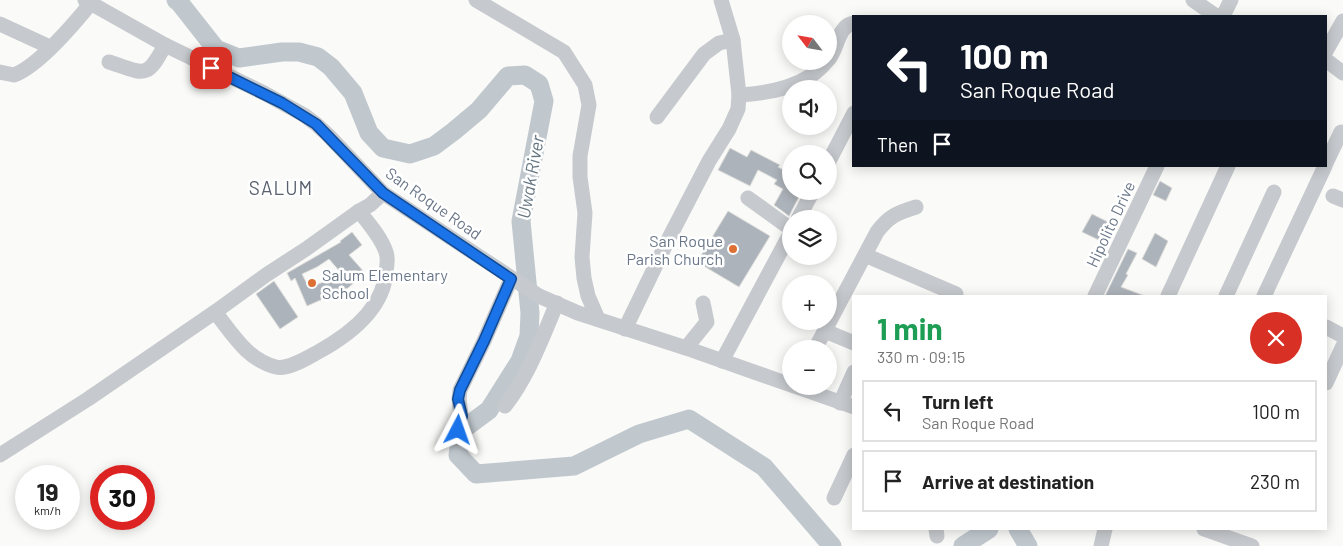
<!DOCTYPE html>
<meta charset="utf-8">
<style>
:root{--surface:#fff;--page:#f6f6f6;--text:#222;--muted:#767676;--line:#e0e0e0}
body{margin:0;font-family:Barlow,sans-serif;background:var(--page);color:var(--text);height:100vh;display:flex;flex-direction:column;font-size:19px;white-space:nowrap}
*{box-sizing:border-box;margin:0}
p{font-size:16px;color:var(--muted)}
.icon{flex:none;width:28px;height:28px;fill:none;stroke:currentColor;stroke-width:2;stroke-linecap:round;stroke-linejoin:round}
.map{position:relative;flex:1;overflow:hidden}
.drawer{position:absolute;left:852px;top:295px;width:475px;height:235px;display:flex;flex-direction:column;background:var(--surface);border-radius:0px;box-shadow:0 2px 12px #0003}
.drawer>*{flex:none}
.top-card{position:absolute;left:852px;top:15px;width:475px;height:152px;border-radius:0px;box-shadow:0 2px 12px #0003;background:#111827;color:#fff;overflow:hidden}
.needle{width:32px;rotate:301deg}
.fabs{position:absolute;left:782px;top:15px;display:grid;gap:10px}
.fabs a{display:grid;place-items:center;width:55px;height:55px;border-radius:50%;background:var(--surface);box-shadow:0 2px 12px #0003;font-size:25px}
.speed{position:absolute;left:15px;top:465px;display:flex;gap:10px;font-size:25px;font-weight:700;text-align:center}
.speed>*{display:grid;place-content:center;width:65px;height:65px;border-radius:50%;background:var(--surface);box-shadow:0 2px 12px #0003;line-height:1}
.speed small{font-size:12px;font-weight:400}
.speed .limit{border:8px solid #d22;background:#fff;color:#111}
.pin{position:absolute;display:grid;place-items:center;width:42px;height:42px;color:#fff;margin:-21px;border-radius:10px;box-shadow:0 2px 8px #0006}
.me{position:absolute;width:55px;margin:-28px;rotate:4deg;stroke-linejoin:round;filter:drop-shadow(0 0 4px #0008)}
.turn{display:flex;align-items:center;gap:18px;height:105px;padding:0 25px;font-size:22px}
.turn .icon{width:65px;height:65px;stroke-width:2.5}
.turn b{display:block;font-size:35px;line-height:42px}
.then{display:flex;align-items:center;height:48px;padding:0 25px;background:#0003;gap:10px;font-size:19px}
.round{display:grid;place-items:center;flex:none;width:52px;height:52px;border-radius:26px;background:var(--page)}
.head{display:flex;align-items:center;justify-content:space-between;height:85px;padding:0 25px}
h1{font-size:30px;font-weight:700;line-height:38px;color:#1e9e55}
ul{padding:0;list-style:none}
li{display:flex;align-items:center;gap:15px;height:62px;margin:0 10px 8px;padding:0 15px;border:2px solid var(--line);border-radius:0px}
li div{flex:1}
li b{display:block;font-size:19px}
li em{font-style:normal}
.map>svg:first-child{display:block}
.lines{fill:none;stroke-linecap:round;stroke-linejoin:round}
.river{stroke:#c0c8ce;stroke-width:19}
.building{fill:#adb3ba;stroke:#dcdcda;fill-rule:evenodd}
.minor{stroke:#c6c9cd;stroke-width:15}
.route-casing{stroke:#114b97;stroke-width:12}
.route{stroke:#1a73e8;stroke-width:9}
.poi-dot{fill:#de7034;stroke:#fff;stroke-width:2}
.labels{text-anchor:middle;dominant-baseline:central;stroke-width:5;stroke-linejoin:round;paint-order:stroke}
.street-label{font-size:16px;fill:#6a7788;stroke:#fff}
.poi-label{font-size:16px;fill:#6a7788;stroke:#fff;text-anchor:end}
.water-label{font-size:18px;font-style:italic;fill:#667783;stroke:#fff}
.quarter-label{font-size:19px;letter-spacing:1px;fill:#58616d;stroke:#fff}
</style>
<div class="map">
<svg width="1343" height="546" viewBox="0 0 1343 546">
<rect width="100%" height="100%" fill="#fafaf8"/>
<g class="lines">
<!-- river -->
<g class="river">
<path d="M176,0L179,2L216,49L239,58L282,52H299L318,57L331,67L353,93L369,133L383,148L410,154L434,146L454,131L479,110L508,76L525,75L539,84L544,101L521,221L530,313L529,336L520,361L489,410L462,430L458,455L476,474L574,466L639,434L689,419L764,467L832,546"/>
<path d="M1018,529L1028,546"/>
<path d="M963,546L989,529"/>
</g>
</g>
<!-- building -->
<g class="building">
<path d="M730,148L747,157L751,150L780,165L778,167L791,174V191H802L789,216L774,205L783,189L774,184L777,180L758,170L750,186L718,170Z"/>
<path d="M1160,181L1172,188L1166,201L1153,195Z"/>
<path d="M728,211L770,236L739,287L697,262Z"/>
<path d="M1092,214L1112,224L1103,242L1082,232Z"/>
<path d="M352,232L362,245L349,255L365,273L348,288L307,306L295,278L291,281L287,273L341,242L340,241ZM329,259L342,274L309,288L302,274L317,267Z"/>
<path d="M1155,233L1168,241L1156,267L1142,259Z"/>
<path d="M1128,249L1137,253L1126,274L1128,275L1121,287L1145,296H1105Z"/>
<path d="M274,281L298,317L280,329L256,294Z"/>
</g>
<g class="lines">
<!-- minor -->
<g class="minor">
<path d="M85,0L165,45L264,93L304,115L316,124L328,135L383,193L539,296L578,313L686,348L791,385"/>
<path d="M476,0L564,52L585,85L589,105L580,156V177L585,213L582,257L584,278L588,296L598,319"/>
<path d="M1193,0L1216,16"/>
<path d="M1223,16L1231,0"/>
<path d="M0,24L50,47"/>
<path d="M1326,51L1343,21"/>
<path d="M829,59C838,48 838,25 854,23"/>
<path d="M1326,60L1343,73"/>
<path d="M109,62C144,73 146,81 165,45"/>
<path d="M0,72L14,75C38,66 74,24 91,3"/>
<path d="M739,95C770,93 806,87 827,61"/>
<path d="M657,117L704,54L719,43L733,40"/>
<path d="M829,161L854,113"/>
<path d="M1326,163L1341,132"/>
<path d="M1333,196L1343,200"/>
<path d="M748,198L791,229"/>
<path d="M798,219L813,191"/>
<path d="M865,255L956,294"/>
<path d="M1095,296L1157,166"/>
<path d="M1168,296L1228,166"/>
<path d="M1226,296L1274,192"/>
<path d="M1264,296L1325,166"/>
<path d="M215,312C232,333 247,360 276,367C288,370 307,358 318,352C349,335 384,309 386,271C387,266 388,258 386,252C381,237 369,224 359,211"/>
<path d="M1326,327L1343,336"/>
<path d="M625,329L667,242L709,161L729,129L738,109L739,95L733,40L721,0"/>
<path d="M825,331L854,343"/>
<path d="M686,348L707,322L703,303"/>
<path d="M815,349L877,232C889,216 897,213 916,207"/>
<path d="M722,361L791,232"/>
<path d="M1326,383L1343,346"/>
<path d="M794,386L854,407"/>
<path d="M840,403L854,372"/>
<path d="M505,406C529,375 542,338 557,303"/>
<path d="M458,430L461,416L459,399L460,390L484,341L511,279"/>
<path d="M0,455L88,399L215,312L266,275L306,249L359,211L370,205L383,193"/>
<path d="M834,498L854,455"/>
<path d="M936,529L937,536"/>
<path d="M1204,529L1252,546"/>
<path d="M1101,546L1105,529"/>
</g>
</g>
<g class="lines">
<defs>
<path id="route" d="M211,68L282,103L316,124L383,193L511,279L484,341L460,390L458,399L462,416L458,430"/>
</defs>
<!-- route casing -->
<use href="#route" class="route-casing"/>
<!-- route -->
<use href="#route" class="route"/>
</g>
<!-- markers -->
<g class="poi-dot">
<circle cx="733" cy="249" r="5"/>
<circle cx="312" cy="283" r="5"/>
</g>
<g class="labels">
<!-- street labels -->
<g class="street-label">
<text transform="translate(434 203) rotate(35)">San Roque Road</text>
<text transform="translate(1110 224) rotate(-65)">Hipolito Drive</text>
</g>
<!-- poi labels -->
<g class="poi-label">
<text x="723" y="240">San Roque<tspan x="723" dy="18">Parish Church</tspan></text>
<text x="322" y="274" text-anchor="start">Salum Elementary<tspan x="322" dy="18">School</tspan></text>
</g>
<!-- water labels -->
<g class="water-label">
<text transform="translate(530 177) rotate(-80)">Uwak River</text>
</g>
<!-- quarter labels -->
<g class="quarter-label">
<text x="281" y="187">SALUM</text>
</g>
</g>
</svg>
<div class="fabs">
<a><svg class="needle" viewBox="-14 -14 28 28"><path d="M0-13l5 13h-10z" fill="#e53935"/><path d="M0 13l5-13h-10z" fill="#767676"/></svg></a>
<a><svg class="icon" aria-label="sound" viewBox="0 0 24 24"><path d="M4 9h4l5-4v14l-5-4H4zM17 9q2 3 0 6"/></svg></a>
<a><svg class="icon" aria-label="search" viewBox="0 0 24 24"><circle cx="10" cy="10" r="6"/><path d="M15 15l6 6"/></svg></a>
<a><svg class="icon" aria-label="layers" viewBox="0 0 24 24"><path d="M12 4l9 5-9 5-9-5zM3 14l9 5 9-5"/></svg></a>
<a>+</a>
<a>−</a>
</div>
<div class="speed"><div>19<small>km/h</small></div><div class="limit">30</div></div>
<div class="pin" style="left:211px;top:68px;background:#d93025"><svg class="icon" aria-label="arrive" viewBox="0 0 24 24"><path d="M6 21V4h12l-3 4 3 4H6"/></svg></div>
<svg class="me" style="left:458px;top:430px" viewBox="-20 -20 40 40"><path d="M0-17L14 15 0 8-14 15z" fill="#1a73e8" stroke="#fff" stroke-width="4"/></svg>
<div class="top-card">
<div class="turn"><svg class="icon" aria-label="left" viewBox="0 0 24 24"><path d="M17 20v-9H6M10 6l-5 5 5 5"/></svg><div><b>100 m</b>San Roque Road</div></div>
<div class="then">Then<svg class="icon" aria-label="arrive" viewBox="0 0 24 24"><path d="M6 21V4h12l-3 4 3 4H6"/></svg></div>
</div>
<section class="drawer">
<div class="head"><div><h1>1 min</h1><p>330 m · 09:15</p></div><a class="round" style="background:#d93025;color:#fff"><svg class="icon" aria-label="close" viewBox="0 0 24 24"><path d="M6 6l12 12M18 6L6 18"/></svg></a></div>
<ul>
<li><svg class="icon" aria-label="left" viewBox="0 0 24 24"><path d="M17 20v-9H6M10 6l-5 5 5 5"/></svg><div><b>Turn left</b><p>San Roque Road</p></div><em>100 m</em></li>
<li><svg class="icon" aria-label="arrive" viewBox="0 0 24 24"><path d="M6 21V4h12l-3 4 3 4H6"/></svg><div><b>Arrive at destination</b></div><em>230 m</em></li>
</ul>
</section>
</div>
